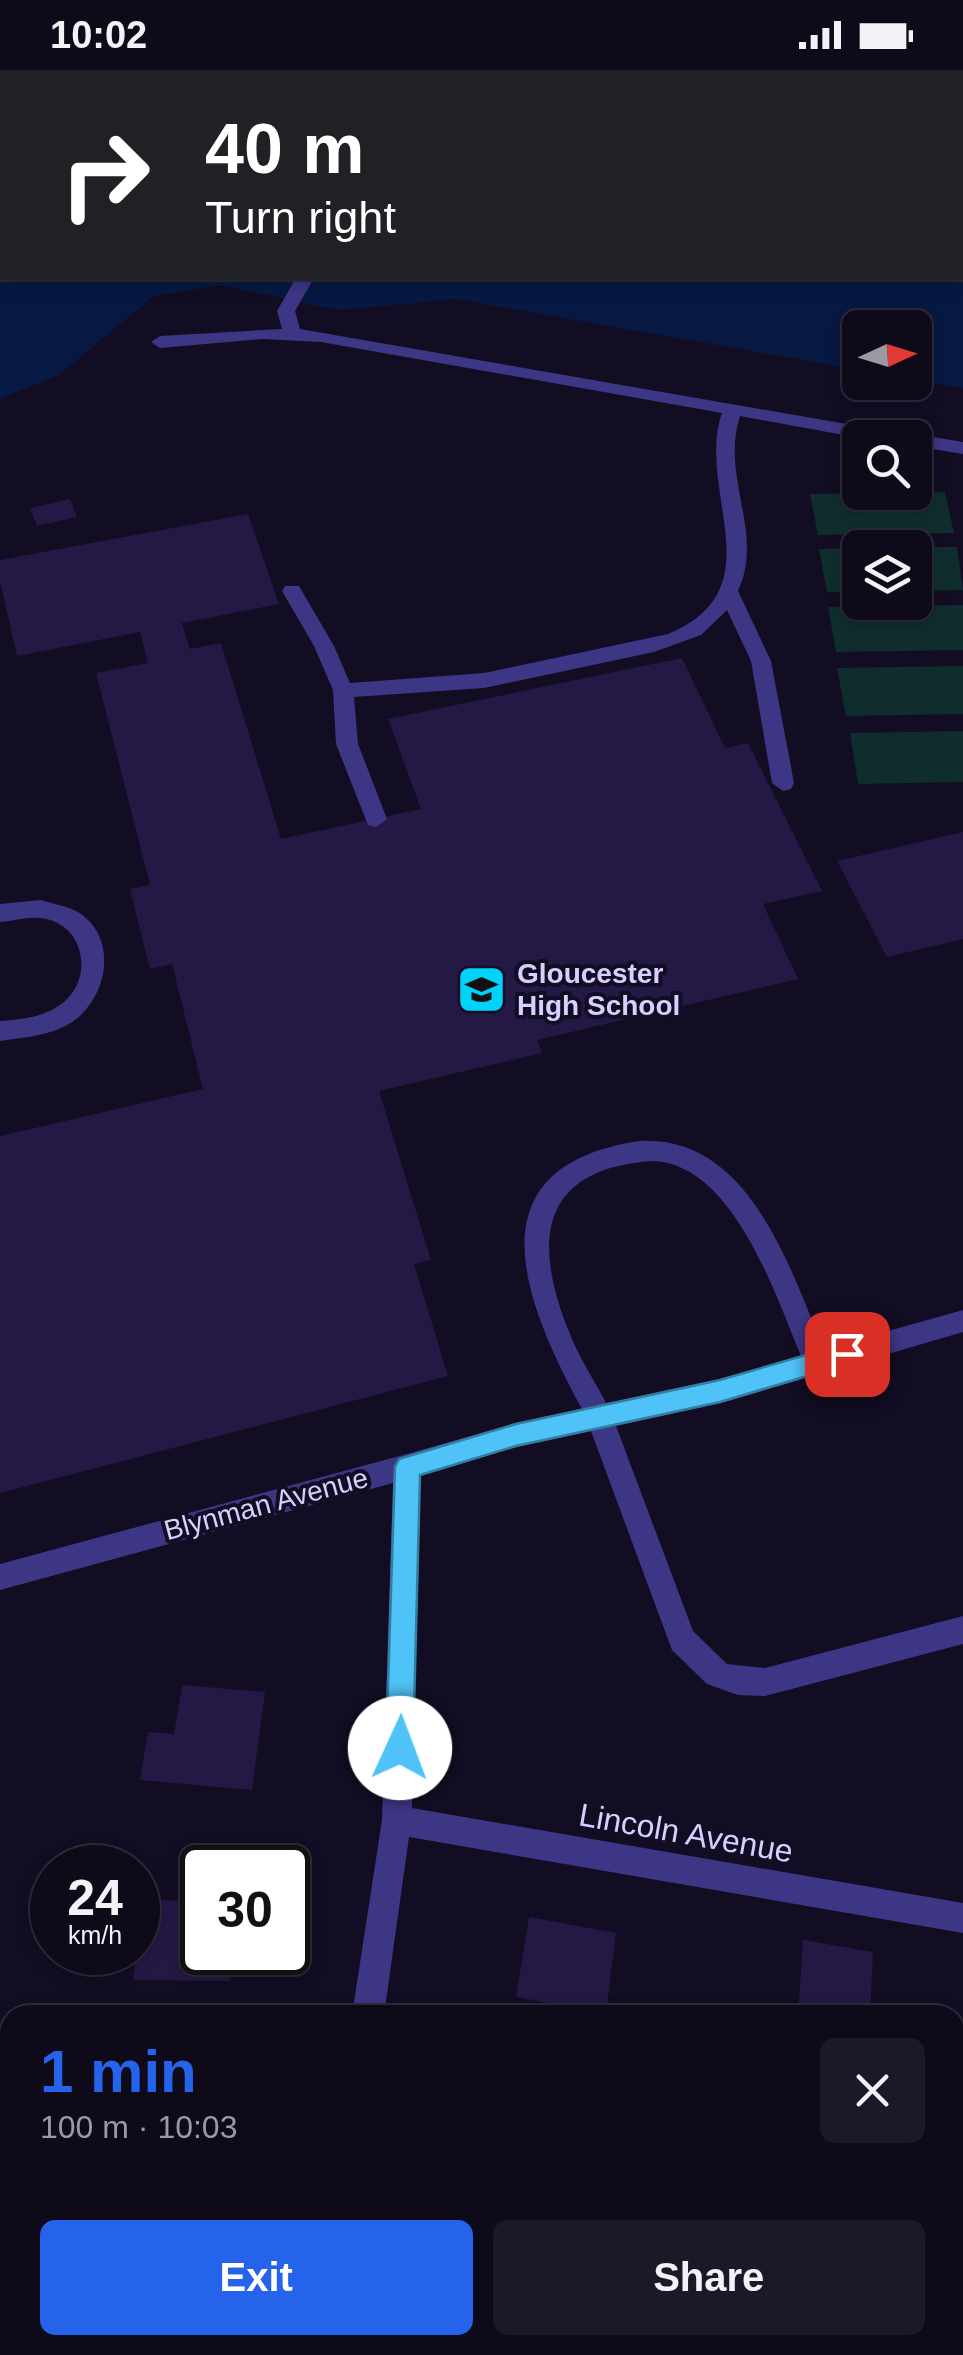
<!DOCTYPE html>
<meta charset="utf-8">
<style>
:root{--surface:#0e0a1a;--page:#1c1827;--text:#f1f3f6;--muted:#9b9aa2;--line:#2e2b39;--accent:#2563eb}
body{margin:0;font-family:Arial,sans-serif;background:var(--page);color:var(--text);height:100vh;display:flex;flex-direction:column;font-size:38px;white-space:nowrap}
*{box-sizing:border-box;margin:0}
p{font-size:32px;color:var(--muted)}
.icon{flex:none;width:55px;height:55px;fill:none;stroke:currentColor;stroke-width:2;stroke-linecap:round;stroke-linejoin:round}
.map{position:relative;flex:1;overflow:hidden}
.sheet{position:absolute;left:0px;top:1935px;width:965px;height:350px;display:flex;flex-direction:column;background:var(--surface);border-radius:30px 30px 0 0;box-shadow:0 5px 15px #0003,0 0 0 2px var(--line)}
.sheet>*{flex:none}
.top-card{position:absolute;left:0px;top:0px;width:965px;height:210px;box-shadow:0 5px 15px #0003,0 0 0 2px var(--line);background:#202124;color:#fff;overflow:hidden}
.needle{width:65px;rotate:86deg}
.buttons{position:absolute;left:842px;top:240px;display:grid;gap:20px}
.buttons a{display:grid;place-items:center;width:90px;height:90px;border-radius:15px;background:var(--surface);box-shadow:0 5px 15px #0003,0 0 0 2px var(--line);font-size:50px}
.speed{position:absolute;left:30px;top:1775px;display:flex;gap:20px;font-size:50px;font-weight:700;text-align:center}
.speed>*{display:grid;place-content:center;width:130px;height:130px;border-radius:50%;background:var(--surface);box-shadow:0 5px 15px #0003,0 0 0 2px var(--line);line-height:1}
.speed small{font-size:25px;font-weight:400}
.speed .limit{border:5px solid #111;border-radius:15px;background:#fff;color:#111}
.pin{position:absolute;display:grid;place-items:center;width:85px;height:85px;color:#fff;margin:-42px;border-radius:20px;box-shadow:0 5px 15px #0006}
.me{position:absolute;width:110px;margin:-55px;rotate:2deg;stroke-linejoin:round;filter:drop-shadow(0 0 8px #0008)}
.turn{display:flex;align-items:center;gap:35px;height:210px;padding:0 40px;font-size:45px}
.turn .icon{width:130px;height:130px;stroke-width:2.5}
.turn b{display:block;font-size:70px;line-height:85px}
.round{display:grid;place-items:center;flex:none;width:105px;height:105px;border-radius:15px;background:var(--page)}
.summary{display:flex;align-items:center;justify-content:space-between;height:170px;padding:0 40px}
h1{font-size:60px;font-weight:600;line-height:75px;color:var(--accent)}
.button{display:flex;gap:20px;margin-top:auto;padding:20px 40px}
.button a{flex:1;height:115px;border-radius:15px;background:var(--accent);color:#fff;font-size:40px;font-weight:600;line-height:115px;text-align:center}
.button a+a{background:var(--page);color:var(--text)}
.status{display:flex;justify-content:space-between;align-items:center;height:70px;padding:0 50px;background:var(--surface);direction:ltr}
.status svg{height:28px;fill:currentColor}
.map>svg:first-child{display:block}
.green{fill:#102d2d}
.water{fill:#071942;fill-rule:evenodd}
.building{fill:#241845}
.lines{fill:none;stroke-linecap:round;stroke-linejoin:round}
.lane{fill:#3d3684;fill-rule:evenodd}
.street{fill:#3d3684;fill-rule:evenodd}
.route{fill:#4fc3f7;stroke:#337fa1;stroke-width:2.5}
.labels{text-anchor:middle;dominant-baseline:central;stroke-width:8;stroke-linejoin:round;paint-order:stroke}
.poi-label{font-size:28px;font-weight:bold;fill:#d7cfff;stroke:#120d23;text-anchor:start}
.street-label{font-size:28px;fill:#d7cfff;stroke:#120d23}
.near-street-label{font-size:32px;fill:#d7cfff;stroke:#120d23}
</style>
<div class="status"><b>10:02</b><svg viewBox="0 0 49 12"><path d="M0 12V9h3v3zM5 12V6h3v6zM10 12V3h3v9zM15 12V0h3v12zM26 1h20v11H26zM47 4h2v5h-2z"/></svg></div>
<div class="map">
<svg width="963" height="2285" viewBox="0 0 963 2285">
<rect width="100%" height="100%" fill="#120d23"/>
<!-- green -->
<g class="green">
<path d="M945,422L954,463L818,465L810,424Z"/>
<path d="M957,477L963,520L915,521V478L890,477Z"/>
<path d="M860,478V522H827L819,479Z"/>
<path d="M963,535V580L836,582L828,537Z"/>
<path d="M963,596V644L846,646L837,598Z"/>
<path d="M963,661V712L858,714L850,663Z"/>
</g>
<!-- water -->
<path class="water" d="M0,0H963V318L915,309V258H860V300L456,229L338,240L221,215L154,226L59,305L0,329ZM2,2H962V208H2Z"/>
<!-- building -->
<g class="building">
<path d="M70,429L77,447L37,456L30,438Z"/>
<path d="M248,444L279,534L182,553L190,579L221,573L281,769L421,739L388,649L682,588L725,678L748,673L822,821L763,834L798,909L537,970L542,983L379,1021L431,1190L414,1194L448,1306L0,1423V1066L203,1019L172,894L150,899L130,819L150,815L96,603L148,593L140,562L17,586L0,511V490Z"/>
<path d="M963,762V869L887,887L837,791Z"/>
<path d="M182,1615L265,1622L252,1720L140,1710L148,1662L174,1664Z"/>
<path d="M142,1830L202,1831V1882H233L230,1911L133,1910Z"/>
<path d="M529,1847L616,1863L606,1944L516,1927Z"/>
<path d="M803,1870L873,1882L870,1945H798Z"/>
<path d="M955,1954L963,1955V2047L955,2046Z"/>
<path d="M10,2123V2199L0,2200V2124Z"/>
<path d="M443,2275H603L604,2285H444Z"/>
</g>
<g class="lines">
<!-- lane -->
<g class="lane">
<path d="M296,208H314L295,241L300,259L904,364L906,368H860L740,346C720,406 765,463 738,521L771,591L794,713L791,719L783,721L772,713L751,591L727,540L701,565L654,582L484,618L354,627L358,674L387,749L376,757L368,755L336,674L333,620L314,576L282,521L285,516H299L334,576L350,613L484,603L668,564C777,519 695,421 722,343L321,272L262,269L160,278L151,272L160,266L282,259L277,241Z"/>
<path d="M915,364L963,372V384L915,376V368H907Z"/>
<path d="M41,830C52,834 68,836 78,842C116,866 109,918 81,945C60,965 28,967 0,971V951C22,949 41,948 60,935C96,910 85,851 39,848C27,847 13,851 0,852V834Z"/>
<path d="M639,1071C749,1064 789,1197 824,1279L963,1240V1262L721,1333L616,1356L693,1561L727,1594L765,1598L963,1546V1574L765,1626L738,1625L707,1614L672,1580L591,1361L516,1377L407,1410L397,1406L393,1397L397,1388L407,1384L516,1353L582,1339C524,1232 468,1097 639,1071ZM653,1091C733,1094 775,1224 801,1286L721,1309L606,1333C597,1315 585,1297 576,1278C534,1185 529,1099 653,1091Z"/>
</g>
<!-- street -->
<g class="street">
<path d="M407,1384L417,1388L421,1397L412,1738L963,1833V1863L409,1767L384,1945H352L382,1750L393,1413L0,1520V1494Z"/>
<path d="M301,2275H335L333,2285H299Z"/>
</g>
</g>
<!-- route -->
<path class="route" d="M847,1273L856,1276L859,1284L856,1291L847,1294L720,1332L516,1376L420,1405L413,1678L409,1687L400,1691L390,1687L386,1678L395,1397L399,1389L516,1354L720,1310Z"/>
<!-- icons -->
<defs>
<symbol id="school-square" viewBox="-11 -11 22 22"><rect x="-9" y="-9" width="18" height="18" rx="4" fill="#00d3fa" stroke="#120d23"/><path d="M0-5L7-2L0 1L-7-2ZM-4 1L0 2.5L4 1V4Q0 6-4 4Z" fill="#111"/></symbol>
</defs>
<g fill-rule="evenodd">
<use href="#school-square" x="454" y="892" width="55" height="55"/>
</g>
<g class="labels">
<!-- poi labels -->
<g class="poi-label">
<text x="517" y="903">Gloucester<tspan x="517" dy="32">High School</tspan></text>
</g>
<!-- street labels -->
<g class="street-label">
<text transform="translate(266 1434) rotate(-15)">Blynman Avenue</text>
</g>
<!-- near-street labels -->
<g class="near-street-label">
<text transform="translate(686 1763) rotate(10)">Lincoln Avenue</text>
</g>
</g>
</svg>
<div class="buttons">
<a><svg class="needle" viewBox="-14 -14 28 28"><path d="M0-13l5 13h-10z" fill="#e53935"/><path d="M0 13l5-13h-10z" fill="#9b9aa2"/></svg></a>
<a><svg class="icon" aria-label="search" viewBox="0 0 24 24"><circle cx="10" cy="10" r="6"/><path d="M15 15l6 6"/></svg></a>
<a><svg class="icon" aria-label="layers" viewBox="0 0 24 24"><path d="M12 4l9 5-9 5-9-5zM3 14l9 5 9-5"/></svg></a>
</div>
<div class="speed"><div>24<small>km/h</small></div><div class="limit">30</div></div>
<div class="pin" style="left:847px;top:1284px;background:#d93025"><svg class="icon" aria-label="arrive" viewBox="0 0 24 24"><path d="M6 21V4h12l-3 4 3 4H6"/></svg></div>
<svg class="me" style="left:400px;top:1678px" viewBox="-20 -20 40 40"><circle r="19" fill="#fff"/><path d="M0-13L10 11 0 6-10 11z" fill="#4fc3f7"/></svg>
<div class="top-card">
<div class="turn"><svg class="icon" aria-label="right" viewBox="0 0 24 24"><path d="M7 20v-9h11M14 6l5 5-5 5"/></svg><div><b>40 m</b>Turn right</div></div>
</div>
<section class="sheet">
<div class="summary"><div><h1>1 min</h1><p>100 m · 10:03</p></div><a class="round"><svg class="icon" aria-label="close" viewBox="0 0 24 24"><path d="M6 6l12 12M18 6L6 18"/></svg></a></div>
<div class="button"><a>Exit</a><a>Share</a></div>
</section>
</div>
